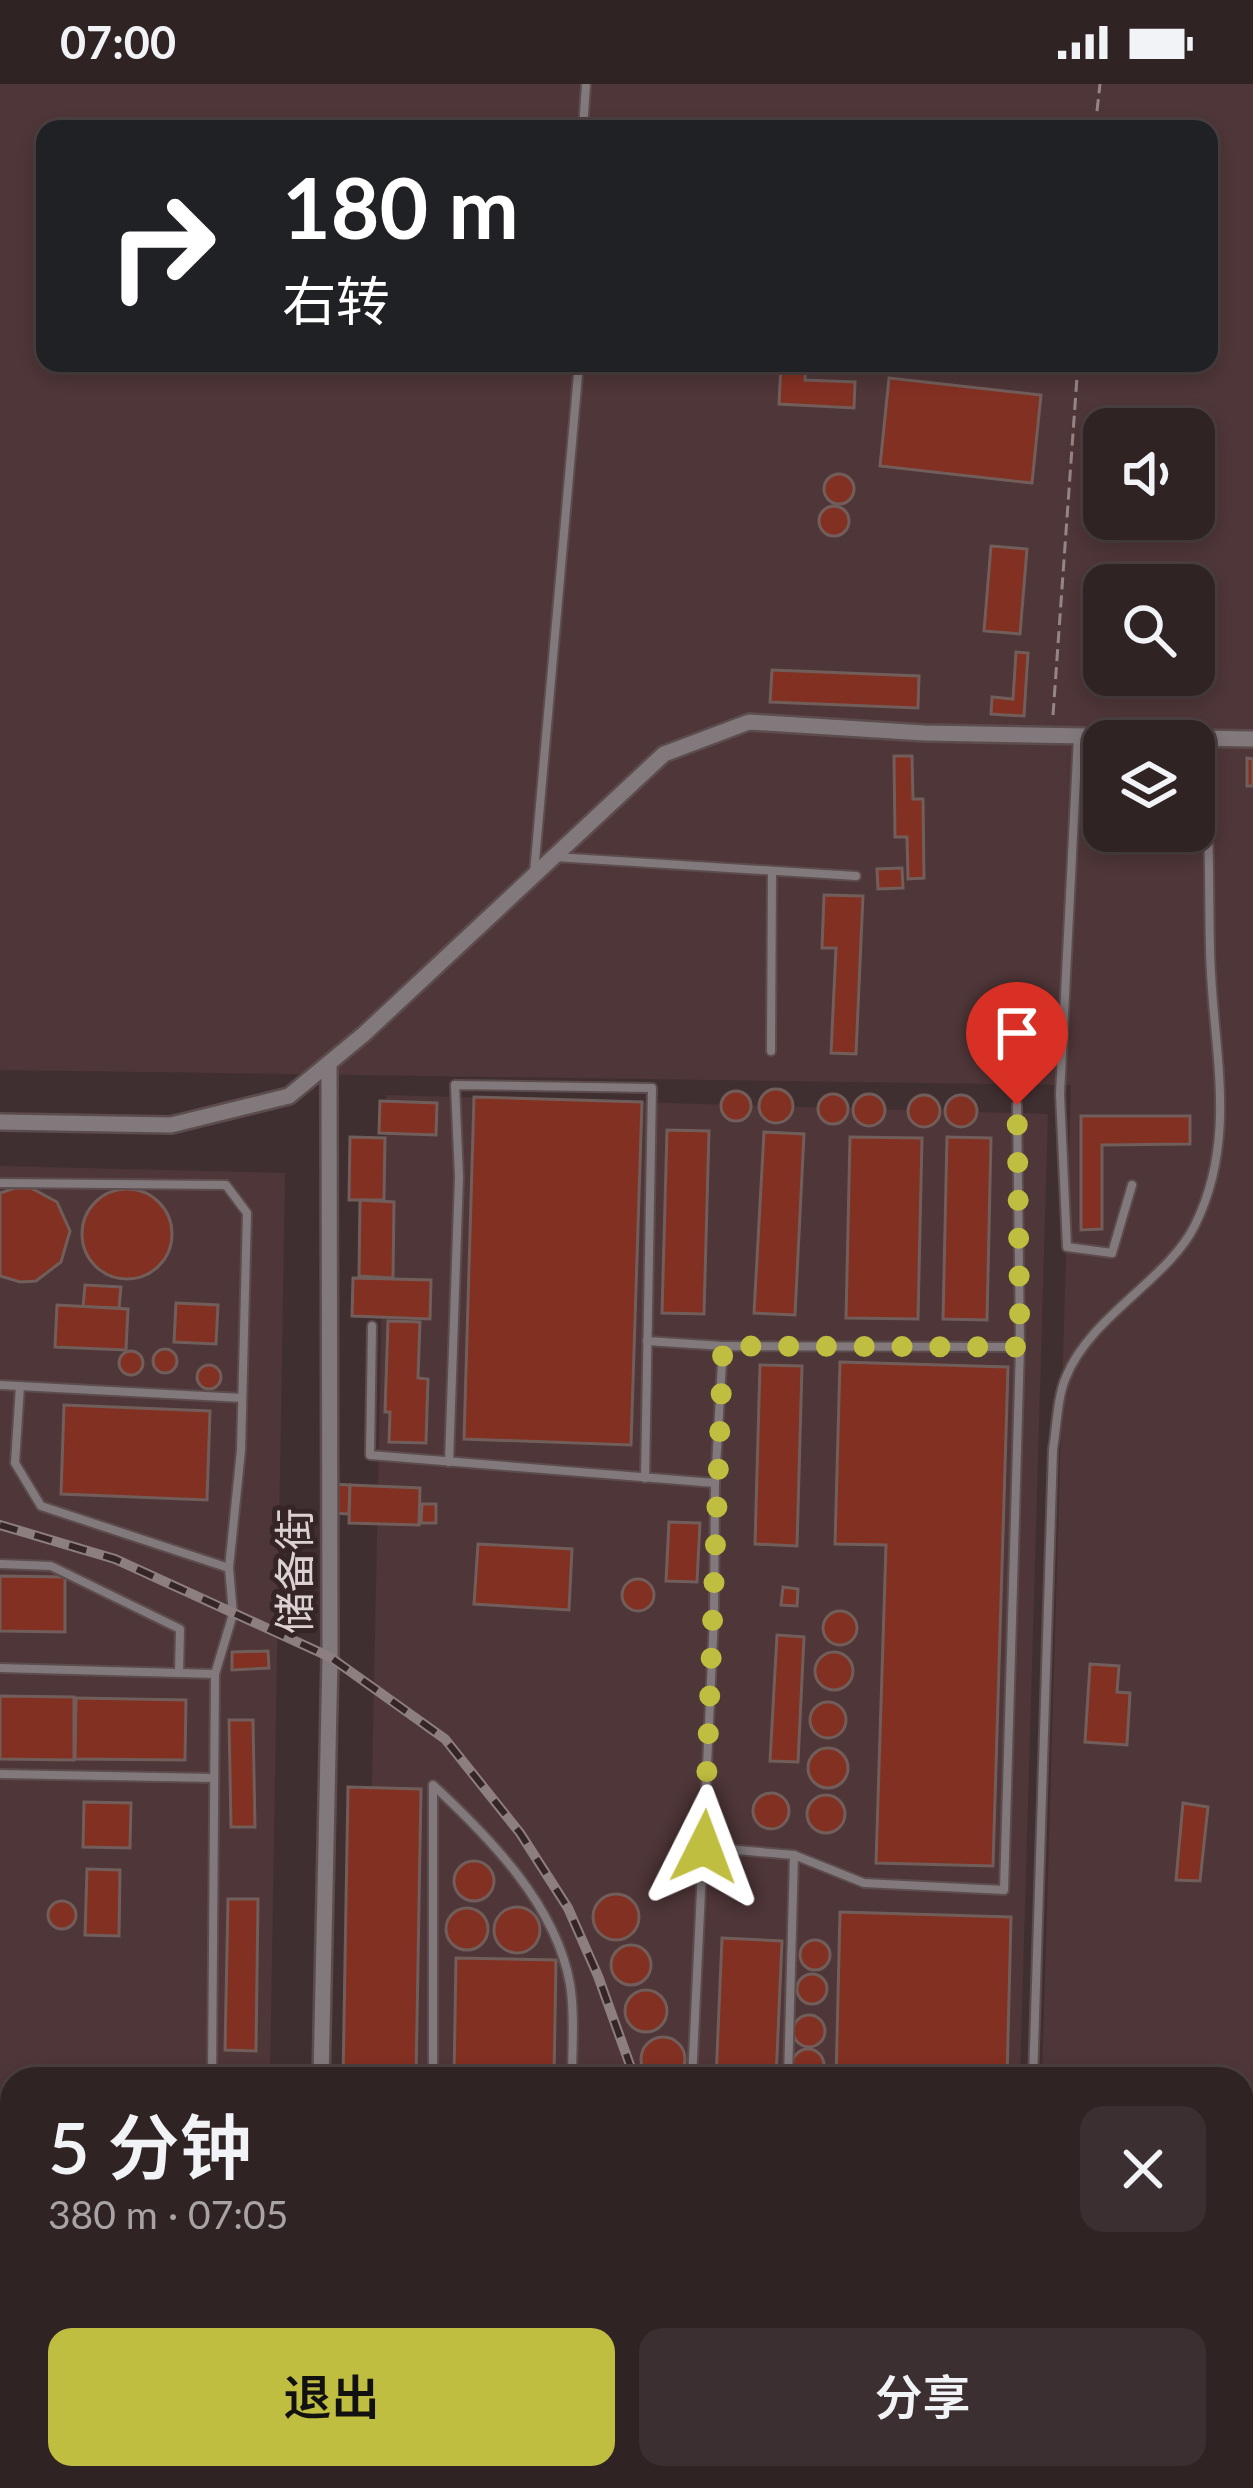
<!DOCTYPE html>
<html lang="zh">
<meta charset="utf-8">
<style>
:root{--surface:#302324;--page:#3c2f31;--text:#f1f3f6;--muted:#a8a4a6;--line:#4b4041;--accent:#c0be40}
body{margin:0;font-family:Lato,"Noto Sans SC",sans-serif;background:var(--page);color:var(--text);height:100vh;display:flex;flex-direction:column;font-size:45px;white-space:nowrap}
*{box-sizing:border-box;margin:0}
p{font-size:39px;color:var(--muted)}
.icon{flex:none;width:66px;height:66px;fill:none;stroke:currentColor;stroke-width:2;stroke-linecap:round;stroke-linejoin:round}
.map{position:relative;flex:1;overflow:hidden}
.side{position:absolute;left:0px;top:1983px;width:1254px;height:423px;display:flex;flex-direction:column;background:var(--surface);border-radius:36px 36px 0 0;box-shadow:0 6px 18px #0003,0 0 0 3px var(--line)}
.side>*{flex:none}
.hud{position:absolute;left:36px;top:36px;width:1182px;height:252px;border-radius:24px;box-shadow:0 6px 18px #0003,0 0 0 3px var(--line);background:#202124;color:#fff;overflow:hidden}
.controls{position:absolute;left:1083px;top:324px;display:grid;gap:24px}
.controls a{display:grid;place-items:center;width:132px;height:132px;border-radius:24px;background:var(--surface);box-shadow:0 6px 18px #0003,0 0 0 3px var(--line);font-size:60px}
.pin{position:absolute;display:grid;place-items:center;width:102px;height:102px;color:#fff;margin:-123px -51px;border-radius:50% 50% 50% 0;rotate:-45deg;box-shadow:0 0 12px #0007}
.pin .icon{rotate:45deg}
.me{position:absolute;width:132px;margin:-66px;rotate:3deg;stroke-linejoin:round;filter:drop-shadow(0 0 9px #0008)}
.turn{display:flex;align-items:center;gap:42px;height:252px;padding:0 48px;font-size:54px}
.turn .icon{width:156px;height:156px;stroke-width:2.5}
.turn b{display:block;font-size:84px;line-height:102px}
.round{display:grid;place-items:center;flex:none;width:126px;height:126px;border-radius:24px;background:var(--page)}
.overview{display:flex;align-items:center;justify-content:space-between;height:204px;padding:0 48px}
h1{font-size:72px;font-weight:600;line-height:90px}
.primary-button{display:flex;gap:24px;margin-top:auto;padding:24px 48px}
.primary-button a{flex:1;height:138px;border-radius:24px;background:var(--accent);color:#111;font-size:48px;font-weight:600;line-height:138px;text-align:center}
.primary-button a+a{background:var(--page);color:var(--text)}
.status{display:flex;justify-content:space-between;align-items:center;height:84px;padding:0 60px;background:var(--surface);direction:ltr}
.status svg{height:33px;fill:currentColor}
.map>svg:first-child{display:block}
.built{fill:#4f3638;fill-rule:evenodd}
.building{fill:#823022;stroke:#715e5a;stroke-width:3}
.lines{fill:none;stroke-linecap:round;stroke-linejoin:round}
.lane-casing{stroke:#5c4c4d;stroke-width:12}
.street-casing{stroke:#5c4c4d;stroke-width:20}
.path{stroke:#948687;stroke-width:3;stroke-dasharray:12 6;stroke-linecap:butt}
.lane{stroke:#82797c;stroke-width:8}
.street{stroke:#82797c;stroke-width:15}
.rail-casing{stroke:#8d7f80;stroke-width:10}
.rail{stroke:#362526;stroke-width:6;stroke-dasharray:18;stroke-linecap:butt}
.route{stroke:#c0be40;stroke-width:21;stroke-dasharray:0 37.8}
.labels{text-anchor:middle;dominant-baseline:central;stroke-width:10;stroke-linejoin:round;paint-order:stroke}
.street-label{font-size:42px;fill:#dcd1d2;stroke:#362526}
</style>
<div class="status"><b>07:00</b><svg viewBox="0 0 49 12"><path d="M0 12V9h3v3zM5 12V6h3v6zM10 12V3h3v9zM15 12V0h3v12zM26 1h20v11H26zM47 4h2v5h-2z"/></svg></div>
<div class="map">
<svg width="1253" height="2404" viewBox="0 0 1253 2404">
<rect width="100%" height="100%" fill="#402f30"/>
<!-- built -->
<g class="built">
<path d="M0,0H1253V2404H1031V2394H1242V1995H1042L1071,1001L0,986ZM45,45H1209V279H45ZM1104,345H1194V435H1104ZM1104,501H1194V591H1104ZM1104,657H1194V747H1104Z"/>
<path d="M386,1011L1048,1030L1020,1995H366Z"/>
<path d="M0,1082L285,1089L270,1995H12V2394H264V2404H0Z"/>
<rect x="358" y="2394" width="651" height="10"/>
</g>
<!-- building -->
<g class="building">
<path d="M781,279H806L805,296L855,298L854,324L779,320Z"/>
<path d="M889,294L1041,311L1032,399L880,382Z"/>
<circle cx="839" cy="405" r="15"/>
<circle cx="834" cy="437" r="15"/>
<path d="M991,462L1027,465L1020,550L984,547Z"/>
<path d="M1016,568L1028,569L1024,632L991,630L992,613L1013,615Z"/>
<path d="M772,586L919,592L918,624L770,618Z"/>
<path d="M894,672H912L913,715H923L924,794L908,795L907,753H895Z"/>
<path d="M1247,674L1253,675V702H1247Z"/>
<path d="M902,784L903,804L878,805L877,785Z"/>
<path d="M824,811L863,812L856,970L831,969L836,864H822Z"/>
<circle cx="776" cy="1022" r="17"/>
<circle cx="736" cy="1022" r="15"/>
<circle cx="869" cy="1026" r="16"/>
<circle cx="833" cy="1025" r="15"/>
<circle cx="924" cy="1027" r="16"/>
<circle cx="961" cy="1027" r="16"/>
<path d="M474,1013L642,1018L631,1361L464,1355Z"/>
<path d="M380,1017L437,1019L436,1051L379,1049Z"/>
<path d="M1081,1032H1190V1060L1102,1061V1145L1081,1146Z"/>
<path d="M667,1046L709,1047L704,1230L662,1229Z"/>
<path d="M764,1048L804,1050L795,1231L754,1229Z"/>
<path d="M350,1053L385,1054L384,1116H349Z"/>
<path d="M850,1053L922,1054L918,1235L846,1234Z"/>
<path d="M947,1053L991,1054L987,1236L943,1235Z"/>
<path d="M15,1104H31L57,1118L70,1147L61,1178L36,1197L20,1198L0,1192V1109Z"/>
<circle cx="127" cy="1150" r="45"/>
<path d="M360,1116L394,1118L393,1194L359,1192Z"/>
<path d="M353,1194L431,1196L430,1235L352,1232Z"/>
<path d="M85,1201L121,1203L119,1224L83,1223Z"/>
<path d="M176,1219L218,1221L216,1260L174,1258Z"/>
<path d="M57,1221L128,1225L126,1266L55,1263Z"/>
<path d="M388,1237L420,1238L418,1294L428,1295L426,1359L389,1358L390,1328H385Z"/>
<circle cx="165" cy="1277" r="12"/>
<circle cx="131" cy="1279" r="12"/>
<path d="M840,1278L1008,1283L993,1782L876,1779L886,1461L835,1460Z"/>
<circle cx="209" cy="1293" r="12"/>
<path d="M760,1281L802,1282L797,1462L755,1460Z"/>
<path d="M64,1321L210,1327L207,1416L61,1410Z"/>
<path d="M330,1400L350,1401L349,1430L330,1429Z"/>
<path d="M350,1401L420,1404L419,1441L349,1439Z"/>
<path d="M422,1420H436V1439H421Z"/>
<path d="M669,1438L700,1439L697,1498L666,1497Z"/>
<path d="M478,1460L572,1465L569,1526L474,1520Z"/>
<path d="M0,1492L65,1493V1548L0,1547Z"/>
<circle cx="638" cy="1511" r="16"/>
<path d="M783,1503L798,1505L797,1522L781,1521Z"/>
<circle cx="840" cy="1544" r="17"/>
<path d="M777,1551L804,1553L798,1678L770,1677Z"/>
<path d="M268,1567L269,1584L232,1586V1568Z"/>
<circle cx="834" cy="1587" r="19"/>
<path d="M1090,1580L1119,1582L1117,1608L1130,1609L1127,1661L1085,1658Z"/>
<path d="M0,1612L74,1613V1676L0,1675Z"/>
<path d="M76,1614L186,1616L185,1676L75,1675Z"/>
<circle cx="828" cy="1636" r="18"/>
<path d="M229,1636H253L255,1743H231Z"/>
<circle cx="828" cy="1684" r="20"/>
<path d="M348,1703L421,1705L416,1995H343Z"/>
<circle cx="771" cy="1727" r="18"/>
<circle cx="826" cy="1730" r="19"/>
<path d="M84,1718L131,1719L130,1764L83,1763Z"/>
<path d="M1183,1719L1208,1723L1200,1797L1176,1796Z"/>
<circle cx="474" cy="1797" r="20"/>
<path d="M87,1785L120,1786L119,1852L85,1851Z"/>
<circle cx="616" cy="1833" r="23"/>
<path d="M228,1815H258L256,1967L225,1966Z"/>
<circle cx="62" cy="1831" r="14"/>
<circle cx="517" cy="1846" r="23"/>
<circle cx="467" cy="1845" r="21"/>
<path d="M840,1828L1011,1833L1007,1995H836Z"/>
<path d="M722,1854L782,1857L776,1995H716Z"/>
<circle cx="815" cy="1871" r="15"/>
<circle cx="631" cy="1881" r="20"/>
<path d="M456,1874L556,1876L554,1995H454Z"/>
<circle cx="812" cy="1905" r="15"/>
<circle cx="646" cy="1927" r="21"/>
<circle cx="809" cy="1947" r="16"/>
<circle cx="663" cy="1975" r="22"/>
<circle cx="808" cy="1981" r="16"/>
<rect x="126" y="2394" width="39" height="10"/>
<rect x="176" y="2394" width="79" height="10"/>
<rect x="337" y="2394" width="73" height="10"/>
<path d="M441,2394H482L474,2404H450Z"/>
<path d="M499,2394H545L538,2404H505Z"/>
<rect x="594" y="2394" width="97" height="10"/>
<path d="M703,2394H764L763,2404H703Z"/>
<path d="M782,2394H812L810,2404H784Z"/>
<path d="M838,2394H867V2399L865,2404H840Z"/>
</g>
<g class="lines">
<defs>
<g id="lane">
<path d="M583,45L586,0"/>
<path d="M1078,653L1060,1010L1067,1163L1112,1169L1132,1101"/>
<path d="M555,773L856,792"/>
<path d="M534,789L579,279"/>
<path d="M771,967L772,788"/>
<path d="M0,1099L226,1101L247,1129L241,1366L229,1484L233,1530L215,1590L212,1995"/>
<path d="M372,1242L370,1371L715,1399L714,1534L692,1995"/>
<path d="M647,1257L723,1262"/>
<path d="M0,1301L242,1314"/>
<path d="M20,1302L15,1379L41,1422L229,1484"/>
<path d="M449,1378L459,1093L455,1001L652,1004L645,1394"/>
<path d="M715,1399L723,1262L1020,1263"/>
<path d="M0,1480L51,1482L180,1545L179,1589"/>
<path d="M0,1584L215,1590"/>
<path d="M0,1690L214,1694"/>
<path d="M703,1763L794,1771L864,1799L1004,1806L1020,1263L1017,1021"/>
<path d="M433,1995V1701C490,1754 556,1821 570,1900C575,1930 572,1965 572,1995"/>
<path d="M788,1995L794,1771"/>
<path d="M1033,1995L1053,1365C1057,1342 1057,1314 1066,1293C1091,1231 1168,1196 1195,1141C1240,1050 1211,959 1210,864C1208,790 1212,728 1198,655"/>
<path d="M0,2358H12"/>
<path d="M108,2404V2394"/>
<path d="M425,2404L426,2394"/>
<path d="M568,2404V2394"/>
<path d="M775,2404V2394"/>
<path d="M871,2404V2394"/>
<path d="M1026,2404L1027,2394"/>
</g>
<g id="street">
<path d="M0,1038L171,1041L289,1012L364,950L664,670L749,638L924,649L1253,655"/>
<path d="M321,1995L330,1573L329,979"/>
<path d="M313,2404V2394"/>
</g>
</defs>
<!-- lane casing -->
<use href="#lane" class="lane-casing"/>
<!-- street casing -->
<use href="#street" class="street-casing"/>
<!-- path -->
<g class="path">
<path d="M1095,45L1100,0"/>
<path d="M1053,631L1078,279"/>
</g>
<!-- lane -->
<use href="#lane" class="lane"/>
<!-- street -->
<use href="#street" class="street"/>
<defs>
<g id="rail">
<path d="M0,1441L115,1475L330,1573L445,1655L520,1749L568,1824L598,1892L635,1995"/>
<path d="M1242,2142L1253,2073"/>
<path d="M1242,2251L1253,2181"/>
<path d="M659,2404L660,2394"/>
<path d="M1200,2404L1202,2394"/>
<path d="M1242,2404L1253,2337"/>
</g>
</defs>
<!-- rail casing -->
<use href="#rail" class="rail-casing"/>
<!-- rail -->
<use href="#rail" class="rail"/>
</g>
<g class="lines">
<!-- route -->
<path class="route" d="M704,1763L723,1262L1020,1263L1017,1021"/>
</g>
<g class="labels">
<!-- street labels -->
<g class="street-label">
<text transform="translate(294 1487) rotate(-90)">储备街</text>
</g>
</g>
</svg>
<div class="controls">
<a><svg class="icon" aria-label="sound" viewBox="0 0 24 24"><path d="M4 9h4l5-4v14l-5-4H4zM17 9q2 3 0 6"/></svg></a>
<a><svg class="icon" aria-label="search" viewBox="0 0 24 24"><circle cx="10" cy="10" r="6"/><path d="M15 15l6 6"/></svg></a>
<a><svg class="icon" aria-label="layers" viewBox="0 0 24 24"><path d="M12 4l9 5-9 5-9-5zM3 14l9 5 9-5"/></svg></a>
</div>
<div class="pin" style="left:1017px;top:1021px;background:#d93025"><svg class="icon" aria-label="arrive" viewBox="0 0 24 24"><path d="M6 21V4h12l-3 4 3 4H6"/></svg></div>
<svg class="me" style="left:704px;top:1763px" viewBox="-20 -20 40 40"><path d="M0-17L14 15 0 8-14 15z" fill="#c0be40" stroke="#fff" stroke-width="4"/></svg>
<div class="hud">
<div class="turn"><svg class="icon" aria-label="right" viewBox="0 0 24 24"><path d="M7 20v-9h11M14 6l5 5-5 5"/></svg><div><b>180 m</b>右转</div></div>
</div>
<section class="side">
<div class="overview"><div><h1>5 分钟</h1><p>380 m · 07:05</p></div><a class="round"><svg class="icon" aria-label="close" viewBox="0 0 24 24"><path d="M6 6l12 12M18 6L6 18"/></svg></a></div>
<div class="primary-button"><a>退出</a><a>分享</a></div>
</section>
</div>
